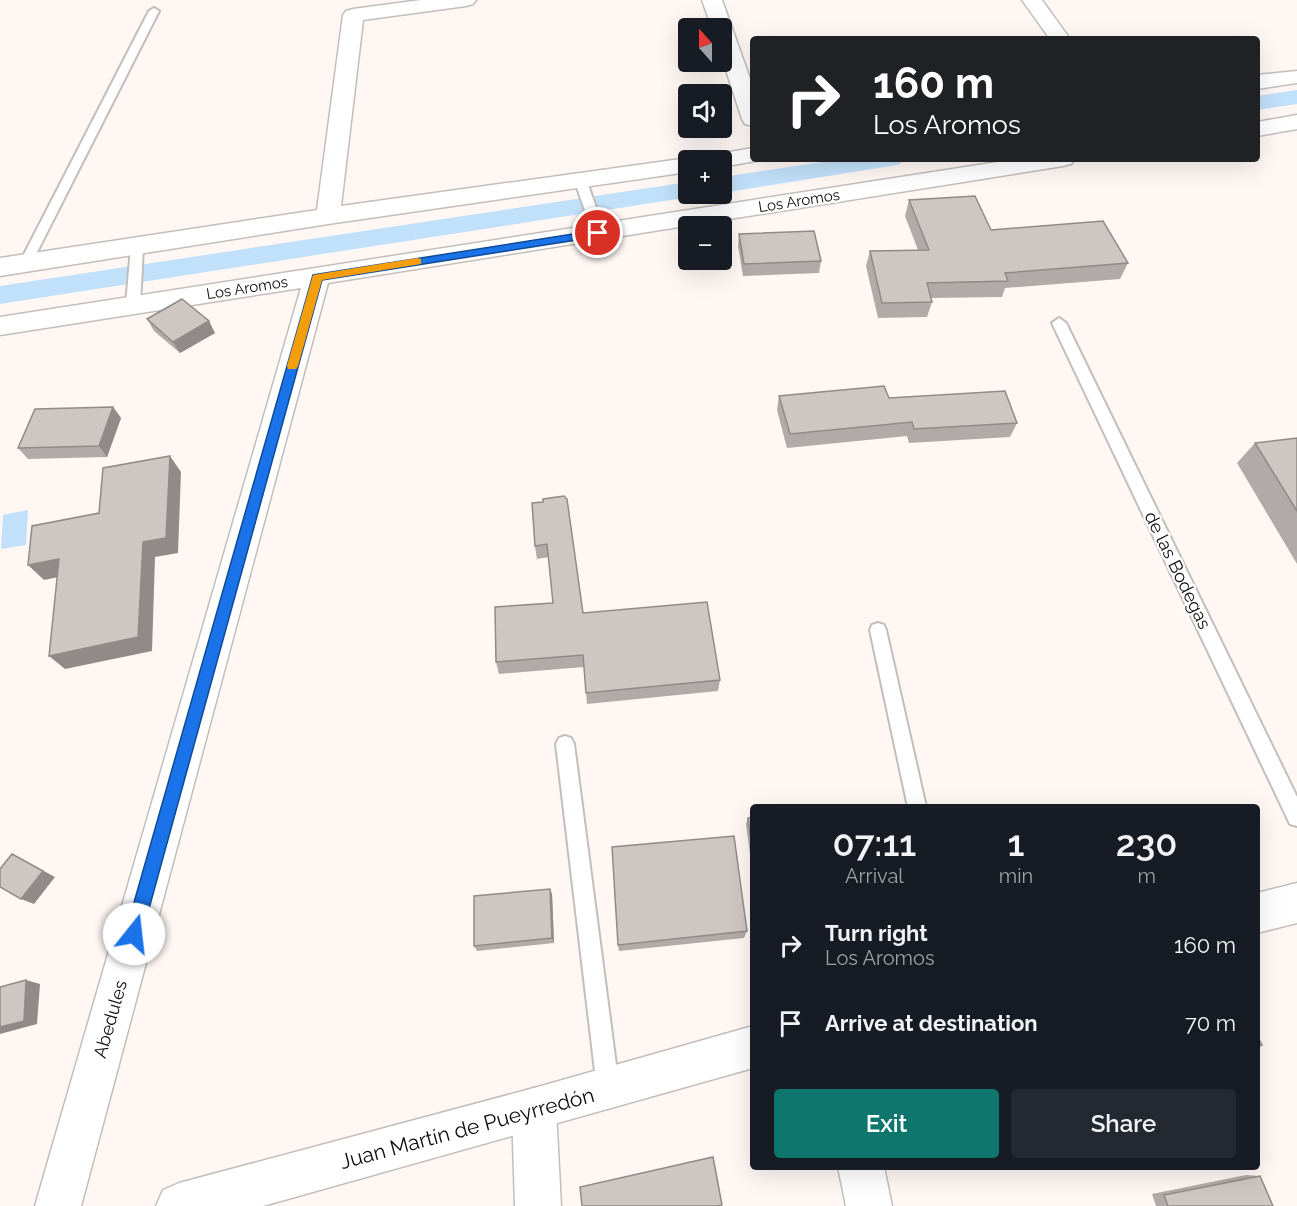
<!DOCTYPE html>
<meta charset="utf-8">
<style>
:root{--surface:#171b24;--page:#242831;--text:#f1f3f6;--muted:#9ea1a6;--accent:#0f766e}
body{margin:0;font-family:Raleway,sans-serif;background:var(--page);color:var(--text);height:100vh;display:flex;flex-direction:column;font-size:22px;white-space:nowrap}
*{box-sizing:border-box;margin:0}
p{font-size:20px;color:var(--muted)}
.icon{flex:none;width:33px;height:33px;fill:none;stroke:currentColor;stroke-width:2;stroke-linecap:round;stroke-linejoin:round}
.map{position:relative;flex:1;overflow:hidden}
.details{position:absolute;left:750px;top:804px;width:510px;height:366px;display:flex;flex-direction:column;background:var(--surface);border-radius:6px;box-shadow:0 6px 24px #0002}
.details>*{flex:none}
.banner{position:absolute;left:750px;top:36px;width:510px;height:126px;border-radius:6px;box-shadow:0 6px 24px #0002;background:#202124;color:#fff;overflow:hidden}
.needle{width:39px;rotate:339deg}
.controls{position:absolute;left:678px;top:18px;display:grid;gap:12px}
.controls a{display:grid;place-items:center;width:54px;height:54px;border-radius:6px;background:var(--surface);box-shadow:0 6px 24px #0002;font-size:30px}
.pin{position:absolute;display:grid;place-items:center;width:51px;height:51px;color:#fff;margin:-26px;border:3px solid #fff;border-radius:50%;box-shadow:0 2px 6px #0007}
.me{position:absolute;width:66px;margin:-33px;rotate:16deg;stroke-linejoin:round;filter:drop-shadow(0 0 4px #0008)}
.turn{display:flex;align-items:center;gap:21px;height:126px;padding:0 24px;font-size:27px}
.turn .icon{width:78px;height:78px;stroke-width:2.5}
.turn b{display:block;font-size:42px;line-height:51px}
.eta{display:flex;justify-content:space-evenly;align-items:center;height:102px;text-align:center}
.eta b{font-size:36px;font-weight:600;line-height:42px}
.cta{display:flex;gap:12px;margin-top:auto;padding:12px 24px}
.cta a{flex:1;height:69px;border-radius:6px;background:var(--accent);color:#fff;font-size:24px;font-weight:600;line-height:69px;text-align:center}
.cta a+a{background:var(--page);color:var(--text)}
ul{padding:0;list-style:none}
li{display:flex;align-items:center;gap:18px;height:78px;padding:0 24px}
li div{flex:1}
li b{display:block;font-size:22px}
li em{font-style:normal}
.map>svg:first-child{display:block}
.water{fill:#c1e0f9}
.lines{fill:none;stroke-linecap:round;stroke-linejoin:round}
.canal{fill:#c1e0f9;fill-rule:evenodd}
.service-casing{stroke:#c4bebb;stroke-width:4}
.minor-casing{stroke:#c4bebb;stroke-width:3}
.secondary-casing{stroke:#c4bebb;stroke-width:3}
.service{fill:#fff;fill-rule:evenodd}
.minor{fill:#fff;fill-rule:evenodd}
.secondary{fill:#fff;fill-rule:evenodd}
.wall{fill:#b0aaa8}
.shaded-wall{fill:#908b88}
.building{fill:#cdc6c3;stroke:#908b88;stroke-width:1.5}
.route{fill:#1a73e8;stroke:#114b97;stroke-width:1.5}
.slow{fill:#f59e0b}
.labels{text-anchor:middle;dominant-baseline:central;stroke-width:4.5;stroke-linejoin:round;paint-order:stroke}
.far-street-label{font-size:15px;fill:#0e0c0b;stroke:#fff}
.street-label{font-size:18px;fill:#0e0c0b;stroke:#fff}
.near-street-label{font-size:21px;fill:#0e0c0b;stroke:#fff}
</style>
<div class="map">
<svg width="1297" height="1206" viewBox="0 0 1297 1206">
<rect width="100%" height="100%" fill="#fef7f4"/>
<!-- water -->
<path class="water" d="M28,510L26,545L1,549L3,515Z"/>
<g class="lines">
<!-- canal -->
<g class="canal">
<path d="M1297,90V104L1257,110V96Z"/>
<path d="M842,159H903L900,164L891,166L722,193V177Z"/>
<path d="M688,182V194H698L697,196L0,304V286Z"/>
</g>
<defs>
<g id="service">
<path d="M154,8L159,11L31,264L30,267H20L19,264L149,11Z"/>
<path d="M581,178L587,182L605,233L603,236L599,237L593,233L575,182Z"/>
<path d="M137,243L143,247L140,305L133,310L126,305L131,247Z"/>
<path d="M1059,318L1066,323L1297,797V826L1290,824L1052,323Z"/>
<path d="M878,623L884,625L886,630L926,807H908L870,630L872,625Z"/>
<path d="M565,736L571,738L574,744L619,1088L616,1096L608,1099L600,1096L597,1088L556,744L559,738Z"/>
</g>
<g id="minor">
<path d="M421,0H476L473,4L466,6L363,20L341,206L688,158L697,160H688V172L328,224L0,276V258L317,210L343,15L346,11L353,9Z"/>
<path d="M702,0H722L753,87V126L745,124L742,119L722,58V28H712Z"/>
<path d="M1022,0H1042L1070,39H1050Z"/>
<path d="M1297,71V83L1257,89V75Z"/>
<path d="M1297,115V129L1257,136V122Z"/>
<path d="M753,148V159L761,160L722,167V160H708L712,155Z"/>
<path d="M1017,159H1075L1071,164L1063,166L328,283L81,1206H35L301,288L0,335V317Z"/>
<path d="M534,1088L550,1094L556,1110L561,1206H515L512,1110L518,1094Z"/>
<path d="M838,1167H884L892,1206H846Z"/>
</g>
<g id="secondary">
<path d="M1297,883V923L1257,933V893Z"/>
<path d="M753,1026V1068L263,1206H156L163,1190L179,1183L534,1088Z"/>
</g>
</defs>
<!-- service casing -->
<use href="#service" class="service-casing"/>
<!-- minor casing -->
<use href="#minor" class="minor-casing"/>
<!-- secondary casing -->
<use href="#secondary" class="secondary-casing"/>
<!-- service -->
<use href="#service" class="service"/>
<!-- minor -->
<use href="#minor" class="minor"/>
<!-- secondary -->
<use href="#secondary" class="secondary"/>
</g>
<!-- wall -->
<g class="wall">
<path d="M909,200L991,230L1128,263L1120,279L1005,288L1002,297L931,298L932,302L927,317L878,318L866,266L870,251L918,250L905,216Z"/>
<path d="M739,234L821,261L819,273L743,276L738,246Z"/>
<path d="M147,319L215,333L180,353L154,331Z"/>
<path d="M779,396L889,398L1017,423L1010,437L909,443L907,436L787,448L777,410Z"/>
<path d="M113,407L121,418L107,457L28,459L18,448Z"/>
<path d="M1297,438V564L1237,463L1255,443Z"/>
<path d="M532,503L583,613L720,680L718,691L587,704L584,667L499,674L496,662L553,603L549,557L537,559L535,546Z"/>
<path d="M753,817V862H751L746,824L748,818Z"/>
<path d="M552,894L554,943L477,951L474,946Z"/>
<path d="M747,931L744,938L619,951L618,945Z"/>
<path d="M1246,1175L1260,1176L1273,1206H1156L1152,1194Z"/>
</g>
<!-- shaded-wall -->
<g class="shaded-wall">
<path d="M209,321L215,333L180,353L173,342Z"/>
<path d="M113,407L121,418L107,457L99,446Z"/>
<path d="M170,456L181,472L178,553L155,557L152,651L65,669L49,656L143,542Z"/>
<path d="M59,559L73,574L44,580L28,565Z"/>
<path d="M12,854L55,877L34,904L21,899Z"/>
<path d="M550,889L552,894L554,943L552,938Z"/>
<path d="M26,980L40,984L37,1024L0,1034V1027Z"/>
</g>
<!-- building -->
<g class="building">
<path d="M975,196L991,230L1103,221L1128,263L1005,273L1008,281L927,283L932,302L882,303L870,251L929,250L909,200Z"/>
<path d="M814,231L821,261L744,264L739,234Z"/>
<path d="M182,299L209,321L173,342L147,319Z"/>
<path d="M884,386L889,398L1005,391L1017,423L914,429L912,422L790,434L779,396Z"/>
<path d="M113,407L99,446L18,448L35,409Z"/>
<path d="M1297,438V511L1255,443Z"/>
<path d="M170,456L166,538L143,542L138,637L49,656L59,559L28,565L32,526L99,513L103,468Z"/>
<path d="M564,496L567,499L583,613L707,602L720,680L586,693L583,655L496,662L495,607L553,603L547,544L535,546L532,503L543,502V499Z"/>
<path d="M892,805V807H866Z"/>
<path d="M753,817V853L748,818Z"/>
<path d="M734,836L747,931L618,945L612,847Z"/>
<path d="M12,854L43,871L21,899L0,887V869Z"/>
<path d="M550,889L552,938L474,946V896Z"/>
<path d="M26,980L24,1021L0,1027V987Z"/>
<path d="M1257,1036L1262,1045L1257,1047Z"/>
<path d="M713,1157L722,1205L717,1206H582L580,1187Z"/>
<path d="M1260,1176L1273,1206H1168L1164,1195Z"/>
</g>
<!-- route -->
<path class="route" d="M598,230L602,231V236L322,280L142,934L140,940L134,943L128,940L125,934L313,275Z"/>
<!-- slow -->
<path class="slow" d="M417,258L421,259V264L322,280L298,366L296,369H288L287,366L313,275Z"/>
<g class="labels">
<!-- far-street labels -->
<g class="far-street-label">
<text transform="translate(799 201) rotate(-9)">Los Aromos</text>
<text transform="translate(247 288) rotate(-9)">Los Aromos</text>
</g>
<!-- street labels -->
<g class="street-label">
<text transform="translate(1178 570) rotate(64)">de las Bodegas</text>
<text transform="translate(110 1019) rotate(-74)">Abedules</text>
</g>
<!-- near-street labels -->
<g class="near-street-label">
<text transform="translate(467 1128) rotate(-15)">Juan Martín de Pueyrredón</text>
</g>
</g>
</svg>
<div class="controls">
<a><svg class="needle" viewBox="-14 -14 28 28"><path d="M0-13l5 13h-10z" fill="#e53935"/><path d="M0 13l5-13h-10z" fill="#9ea1a6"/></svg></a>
<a><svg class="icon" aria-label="sound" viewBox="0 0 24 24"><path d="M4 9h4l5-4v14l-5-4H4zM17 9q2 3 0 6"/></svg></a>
<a>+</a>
<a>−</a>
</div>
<div class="pin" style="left:598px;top:233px;background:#d93025"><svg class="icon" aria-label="arrive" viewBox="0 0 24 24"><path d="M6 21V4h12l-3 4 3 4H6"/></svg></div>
<svg class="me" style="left:134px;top:934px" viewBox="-20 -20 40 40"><circle r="19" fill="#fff"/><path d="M0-13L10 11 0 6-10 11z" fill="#1a73e8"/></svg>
<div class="banner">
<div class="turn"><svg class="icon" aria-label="right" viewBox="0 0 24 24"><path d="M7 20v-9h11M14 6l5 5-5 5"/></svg><div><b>160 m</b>Los Aromos</div></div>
</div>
<section class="details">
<div class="eta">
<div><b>07:11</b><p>Arrival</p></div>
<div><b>1</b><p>min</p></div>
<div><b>230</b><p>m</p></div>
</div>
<ul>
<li><svg class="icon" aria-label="right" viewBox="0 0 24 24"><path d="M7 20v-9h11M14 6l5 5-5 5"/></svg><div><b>Turn right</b><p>Los Aromos</p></div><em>160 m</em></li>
<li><svg class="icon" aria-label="arrive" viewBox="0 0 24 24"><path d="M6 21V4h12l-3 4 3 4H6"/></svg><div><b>Arrive at destination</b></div><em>70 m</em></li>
</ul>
<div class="cta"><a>Exit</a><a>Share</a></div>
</section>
</div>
